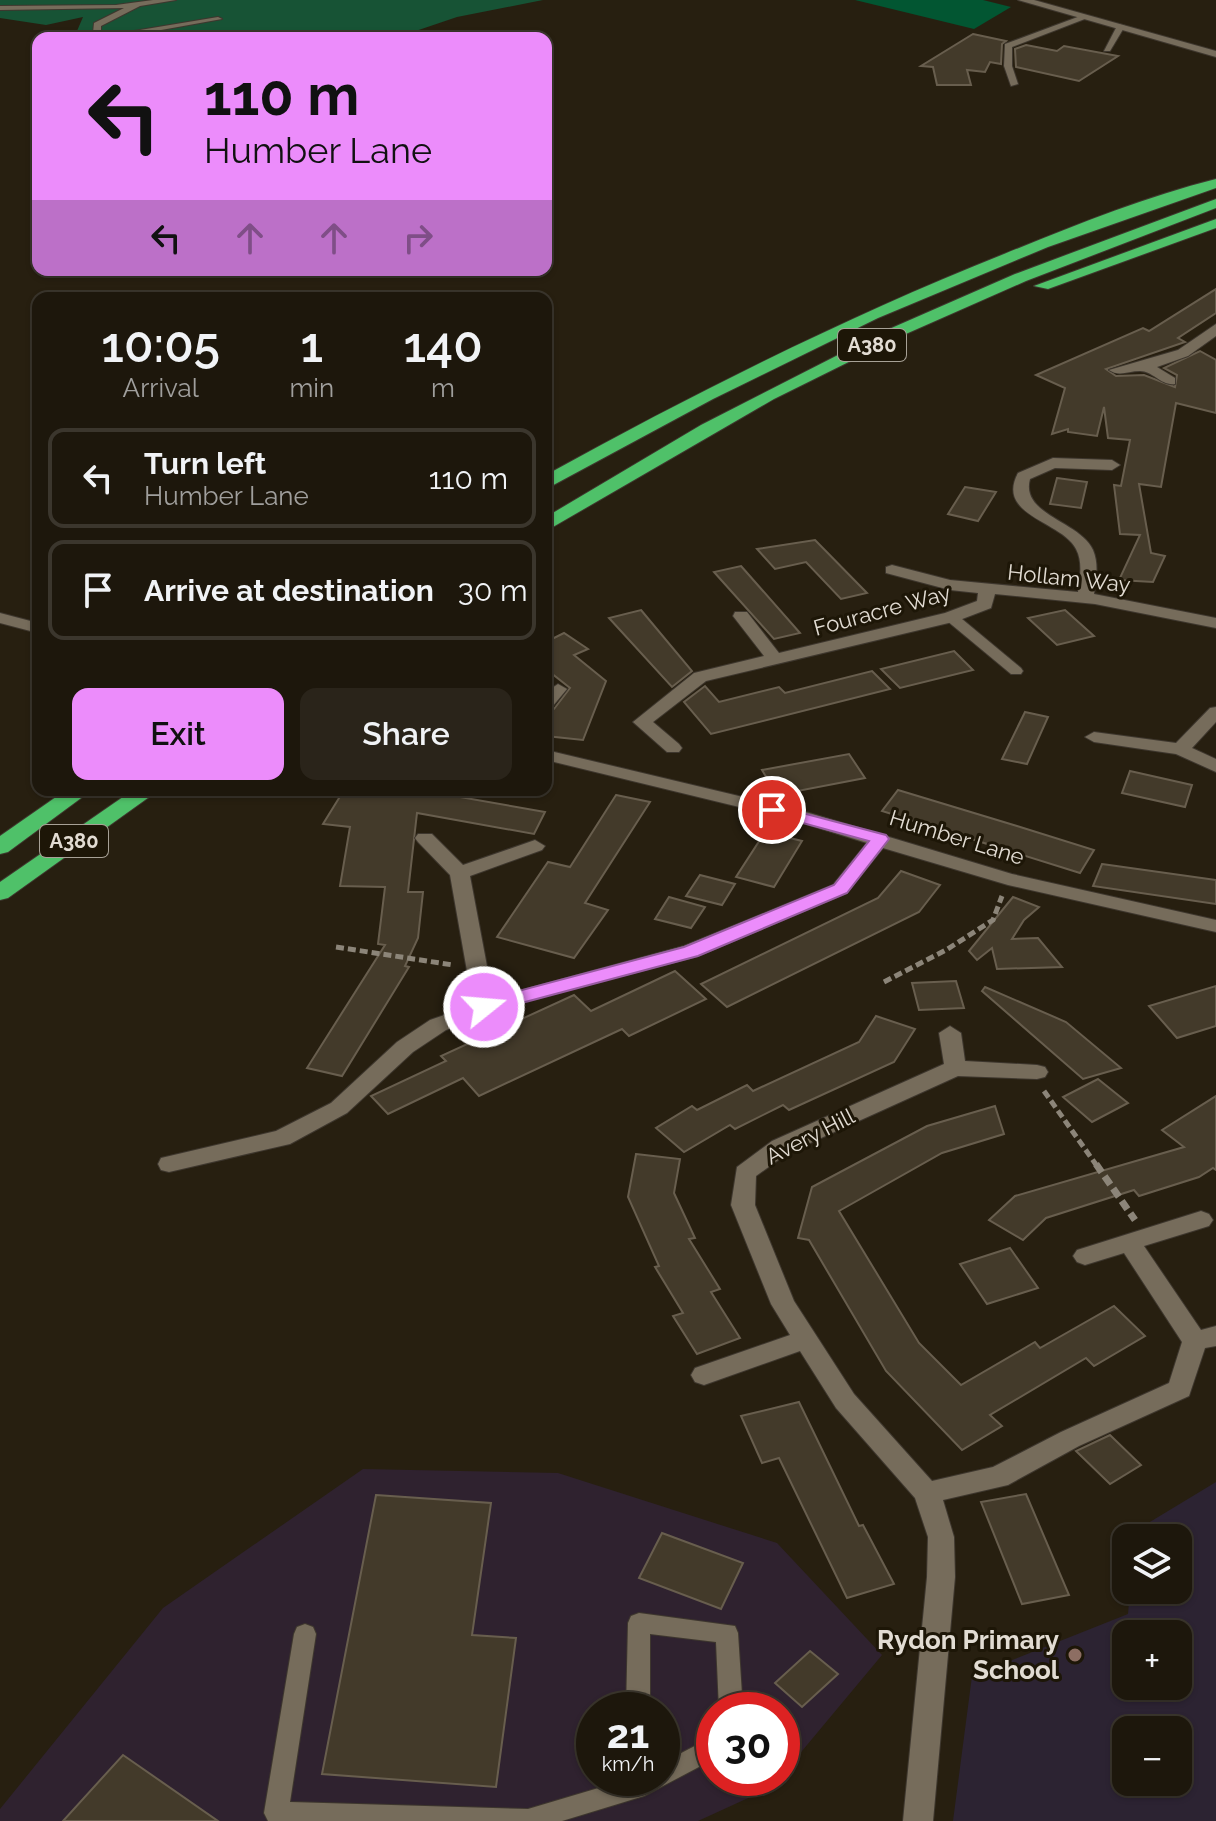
<!DOCTYPE html>
<meta charset="utf-8">
<style>
:root{--surface:#1d170c;--page:#2a241a;--text:#f1f3f6;--muted:#a09f9d;--line:#3b362d;--accent:#ec8cfb}
body{margin:0;font-family:Raleway,sans-serif;background:var(--page);color:var(--text);height:100vh;display:flex;flex-direction:column;font-size:30px;white-space:nowrap}
*{box-sizing:border-box;margin:0}
p{font-size:26px;color:var(--muted)}
.icon{flex:none;width:44px;height:44px;fill:none;stroke:currentColor;stroke-width:2;stroke-linecap:round;stroke-linejoin:round}
.map{position:relative;flex:1;overflow:hidden}
.panel{position:absolute;left:32px;top:292px;width:520px;height:504px;display:flex;flex-direction:column;background:var(--surface);border-radius:16px;box-shadow:0 2px 6px #0004,0 0 0 2px var(--line)}
.panel>*{flex:none}
.guide{position:absolute;left:32px;top:32px;width:520px;height:244px;border-radius:16px;box-shadow:0 2px 6px #0004,0 0 0 2px var(--line);background:#ec8cfb;color:#111;overflow:hidden}
.fabs{position:absolute;left:1112px;top:1524px;display:grid;gap:16px}
.fabs a{display:grid;place-items:center;width:80px;height:80px;border-radius:16px;background:var(--surface);box-shadow:0 2px 6px #0004,0 0 0 2px var(--line);font-size:40px}
.speed{position:absolute;left:576px;top:1692px;display:flex;gap:16px;font-size:40px;font-weight:700;text-align:center}
.speed>*{display:grid;place-content:center;width:104px;height:104px;border-radius:50%;background:var(--surface);box-shadow:0 2px 6px #0004,0 0 0 2px var(--line);line-height:1}
.speed small{font-size:20px;font-weight:400}
.speed .limit{border:12px solid #d22;background:#fff;color:#111}
.pin{position:absolute;display:grid;place-items:center;width:68px;height:68px;color:#fff;margin:-34px;border:4px solid #fff;border-radius:50%;box-shadow:0 2px 8px #0007}
.me{position:absolute;width:88px;margin:-44px;rotate:73deg;stroke-linejoin:round;filter:drop-shadow(0 0 6px #0008)}
.turn{display:flex;align-items:center;gap:28px;height:168px;padding:0 40px;font-size:36px}
.turn .icon{width:104px;height:104px;stroke-width:2.5}
.turn b{display:block;font-size:56px;line-height:68px}
.lanes{display:flex;align-items:center;height:76px;padding:0 40px;background:#0003;justify-content:center;gap:40px;direction:ltr}
.lanes .off{opacity:.35}
.eta{display:flex;justify-content:space-evenly;align-items:center;height:136px;text-align:center}
.eta b{font-size:48px;font-weight:600;line-height:56px}
.primary-button{display:flex;gap:16px;margin-top:auto;padding:16px 40px}
.primary-button a{flex:1;height:92px;border-radius:16px;background:var(--accent);color:#111;font-size:32px;font-weight:600;line-height:92px;text-align:center}
.primary-button a+a{background:var(--page);color:var(--text)}
ul{padding:0;list-style:none}
li{display:flex;align-items:center;gap:24px;height:100px;margin:0 16px 12px;padding:0 24px;border:4px solid var(--line);border-radius:16px}
li div{flex:1}
li b{display:block;font-size:30px}
li em{font-style:normal}
.map>svg:first-child{display:block}
.industrial{fill:#2f222f;fill-rule:evenodd}
.education{fill:#2c2332;fill-rule:evenodd}
.green{fill:#025632}
.forest{fill:#175335}
.building{fill:#433a2a;stroke:#685e4e;stroke-width:2}
.lines{fill:none;stroke-linecap:round;stroke-linejoin:round}
.lane-casing{stroke:#3e372e;stroke-width:2}
.street-casing{stroke:#3e372e;stroke-width:2}
.highway-casing{stroke:#3e372e;stroke-width:2}
.path-far1{stroke:#8c8579;stroke-width:5;stroke-dasharray:8 4;stroke-linecap:butt}
.path{stroke:#8c8579;stroke-width:7;stroke-dasharray:10 5;stroke-linecap:butt}
.lane{fill:#766c5b;fill-rule:evenodd}
.street{fill:#766c5b;fill-rule:evenodd}
.highway{fill:#4fc169;fill-rule:evenodd}
.route{fill:#ec8cfb;stroke:#995ba3;stroke-width:2}
.education-dot{fill:#8d6e63;stroke:#1d1607;stroke-width:3}
.labels{text-anchor:middle;dominant-baseline:central;stroke-width:6;stroke-linejoin:round;paint-order:stroke}
.shield{fill:#1d1607;stroke:#a7a196;stroke-width:2}
.shield-label{font-size:20px;font-weight:bold;fill:#e2dcd3}
.street-label{font-size:22px;fill:#e2dcd3;stroke:#1d1607}
.near-poi-label{font-size:26px;font-weight:bold;fill:#e2dcd3;stroke:#1d1607;text-anchor:end}
</style>
<div class="map">
<svg width="1216" height="1821" viewBox="0 0 1216 1821">
<rect width="100%" height="100%" fill="#271f10"/>
<!-- industrial -->
<path class="industrial" d="M363,1469L558,1473L777,1543L882,1655L782,1775V1710H714V1778H780L772,1787L698,1821H0V1809L163,1608ZM594,1710H662V1778H594Z"/>
<!-- education -->
<path class="education" d="M1216,1482V1821H953L972,1676L1128,1614L1130,1590H1178V1538H1134L1135,1531ZM1126,1634H1178V1686H1126ZM1126,1730H1178V1782H1126Z"/>
<!-- green -->
<path class="green" d="M855,0H983L1011,7L974,29Z"/>
<!-- forest -->
<path class="forest" d="M0,0H543L457,17L395,38H74L83,17L46,25L0,18Z"/>
<!-- building -->
<g class="building">
<path d="M973,34L1006,41L1002,44L1001,64L990,62L985,72L967,70L971,85H937L933,67L921,66Z"/>
<path d="M1026,45L1057,51L1064,46L1118,56L1079,81L1016,67L1015,49Z"/>
<path d="M1216,289V313L1178,338L1185,342L1106,369L1116,376L1144,375L1175,387L1177,375L1164,368L1200,351L1216,360V413L1176,403L1161,487L1139,484L1151,553L1165,556L1153,582L1119,580L1140,535L1120,534L1114,485L1121,486L1130,440L1108,438L1104,407L1097,436L1068,432V429L1052,434L1065,388L1036,375L1143,328L1149,331Z"/>
<path d="M1057,478L1087,482L1081,508L1050,504Z"/>
<path d="M965,487L996,492L978,521L948,514Z"/>
<path d="M815,540L867,593L841,599L806,562L775,569L757,549Z"/>
<path d="M741,566L800,633L774,639L714,572Z"/>
<path d="M641,610L692,671L672,687L609,618Z"/>
<path d="M1065,610L1094,636L1057,645L1028,618Z"/>
<path d="M546,631L554,638L564,633L588,649L574,655L606,681L583,740L546,736L548,711L554,709L570,688L546,669Z"/>
<path d="M954,651L973,670L900,688L881,669Z"/>
<path d="M872,671L890,689L711,734L684,702L705,686L719,702L779,687L785,693Z"/>
<path d="M1025,712L1048,717L1027,764L1002,759Z"/>
<path d="M849,754L865,778L777,795L762,770Z"/>
<path d="M1130,771L1192,785L1185,807L1122,793Z"/>
<path d="M344,790H420L545,812L534,834L417,813L408,892H423L418,938L405,966L409,967L342,1076L307,1068L385,945L378,944L385,887L340,886L350,827L323,824Z"/>
<path d="M898,790L1017,826L1094,850L1080,873L882,811Z"/>
<path d="M616,795L650,802L585,903L608,910L574,958L497,937L548,862L570,867Z"/>
<path d="M765,832L802,841L774,887L736,877Z"/>
<path d="M1102,864L1216,880V904L1093,886Z"/>
<path d="M901,871L940,885L919,912L727,1007L701,984L878,898Z"/>
<path d="M700,875L735,884L722,905L686,896Z"/>
<path d="M669,897L705,907L691,928L655,919Z"/>
<path d="M1013,897L1039,907L1024,920L1012,939L1038,938L1062,967L997,969L992,948L977,960L969,951Z"/>
<path d="M675,971L706,999L629,1036L622,1029L479,1096L463,1078L388,1114L371,1096L446,1061L441,1056L574,995L591,1011Z"/>
<path d="M956,981L964,1008L919,1010L912,983Z"/>
<path d="M1216,986V1026L1177,1038L1149,1006Z"/>
<path d="M985,987L1066,1022L1121,1068L1083,1079L982,991Z"/>
<path d="M876,1016L915,1029L894,1062L789,1110L783,1105L735,1129L730,1125L684,1152L656,1128L692,1106L697,1110L747,1085L753,1091L859,1042Z"/>
<path d="M1098,1079L1128,1103L1092,1122L1063,1097Z"/>
<path d="M1216,1096V1170L1213,1168L1199,1177L1139,1196L1134,1190L1046,1218L1023,1240L989,1220L1015,1196L1184,1147L1162,1130Z"/>
<path d="M995,1106L1004,1134L942,1153L839,1211L919,1343L961,1385L1035,1342L1040,1348L1114,1306L1145,1336L1094,1366L1086,1358L990,1415L1002,1426L962,1450L886,1371L809,1240L798,1238L812,1187L927,1126Z"/>
<path d="M636,1154L680,1159L674,1193L695,1238L689,1239L720,1289L711,1292L740,1338L697,1354L673,1316L683,1313L655,1267L659,1266L628,1197Z"/>
<path d="M1010,1248L1038,1288L987,1304L960,1264Z"/>
<path d="M799,1402L859,1526L863,1525L894,1584L847,1598L779,1458L762,1463L741,1416Z"/>
<path d="M1110,1435L1141,1465L1110,1484L1076,1451Z"/>
<path d="M1026,1494L1069,1595L1022,1604L981,1502Z"/>
<path d="M376,1495L491,1503L472,1635L516,1638L496,1787L322,1774Z"/>
<path d="M662,1533L743,1563L721,1609L639,1578Z"/>
<path d="M810,1651L838,1674L802,1707L775,1683Z"/>
<path d="M123,1755L218,1821H63Z"/>
</g>
<g class="lines">
<defs>
<g id="lane">
<path d="M153,0H176L140,6L101,26V31L128,32L218,17L222,19L128,36L97,35L93,33L94,23L124,8L0,10V6L116,5Z"/>
<path d="M1083,15L1090,17L1012,47V66L1018,84L1011,86L1004,66L1005,44Z"/>
<path d="M1118,24L1125,26L1110,51H1104Z"/>
<path d="M951,613L956,614L1021,668L1023,671L1021,674H1011L946,620L944,617Z"/>
<path d="M639,1613L735,1626L738,1633L743,1710H719L716,1642L650,1634V1710H626L628,1623L631,1616Z"/>
<path d="M305,1624L313,1627L316,1634L290,1802L528,1809L632,1778H662V1763L714,1736V1759L644,1796L562,1821H268L264,1813L294,1634L297,1627Z"/>
</g>
<g id="street">
<path d="M1018,0H1034L1216,51V57Z"/>
<path d="M1216,324V336L1188,356L1157,367L1175,378V384C1161,386 1153,371 1140,371C1128,371 1119,377 1109,370L1178,350Z"/>
<path d="M1053,458L1112,460L1120,465L1112,470L1055,468L1030,479C1020,515 1080,521 1093,550C1099,564 1096,579 1094,594L1216,618V628L1095,604L995,594L991,608L957,621L706,681L653,722L679,744L682,748L679,752H667L633,722L694,673L764,656L733,616L735,612H747L779,653L945,613L977,601L978,593L950,590L886,573V567L892,565L950,580L1078,592C1080,578 1083,562 1076,549C1062,521 995,516 1018,473Z"/>
<path d="M0,613L38,623V633L0,623Z"/>
<path d="M558,684L567,689L552,707L546,708V692Z"/>
<path d="M1216,707V722L1192,748L1216,759V772L1176,754L1094,742L1085,737L1094,732L1176,743L1210,708Z"/>
<path d="M546,750L806,812L1012,874L1216,920V932L1008,885L883,848L847,893L698,956L528,1000L446,1030L413,1052L347,1113L290,1144L169,1172L161,1170L158,1164L161,1158L276,1131L331,1103L397,1042L430,1020L473,1005L450,875L418,842L415,838L418,834H432L463,865L535,840L545,846L542,850L470,876L493,998L684,946L833,885L867,843L793,820L546,760Z"/>
<path d="M950,1026L961,1033L965,1061L1037,1065L1045,1067L1048,1072L1045,1077L1037,1079L958,1076L788,1153L756,1176L755,1205L794,1301L854,1394L932,1481L993,1467L1061,1432L1169,1383L1182,1342L1124,1253L1085,1265L1077,1262L1073,1256L1077,1250L1201,1211L1209,1214L1213,1220L1209,1226L1144,1246L1201,1330L1216,1326V1346L1205,1348L1189,1396L1079,1446L1008,1485L943,1500L954,1537L955,1577L933,1821H903L927,1577L928,1537L915,1498L836,1408L800,1351L704,1385L695,1382L691,1375L695,1368L790,1335L771,1304L731,1205L737,1167L772,1141L944,1064L939,1033Z"/>
</g>
<g id="highway">
<path d="M1216,179V188L1048,247L878,318L713,399L546,489V475C695,393 846,317 1004,254C1073,226 1144,197 1216,179Z"/>
<path d="M1216,199V208L1026,281L899,337L774,399L546,531V517L701,425L887,330L1015,274Z"/>
<path d="M1216,219V228L1048,289L1034,286Z"/>
<path d="M66,790H92L8,852L0,854V836Z"/>
<path d="M133,790H159L8,898L0,900V882Z"/>
</g>
</defs>
<!-- lane casing -->
<use href="#lane" class="lane-casing"/>
<!-- street casing -->
<use href="#street" class="street-casing"/>
<!-- highway casing -->
<use href="#highway" class="highway-casing"/>
<!-- path-far1 -->
<g class="path-far1">
<path d="M336,947L453,965"/>
<path d="M884,982L946,950L993,920L1002,896"/>
<path d="M1044,1091L1097,1166"/>
</g>
<!-- path -->
<path class="path" d="M1096,1164L1135,1220"/>
<!-- lane -->
<use href="#lane" class="lane"/>
<!-- street -->
<use href="#street" class="street"/>
<!-- highway -->
<use href="#highway" class="highway"/>
</g>
<!-- route -->
<path class="route" d="M772,805L886,835L889,839L847,893L698,956L484,1013L477,1011L475,1007L477,1002L684,947L834,885L869,841L766,813V806Z"/>
<!-- markers -->
<circle class="education-dot" cx="1075" cy="1655" r="8"/>
<g class="labels">
<!-- shield labels -->
<g class="shield">
<rect x="838" y="329" width="68" height="32" rx="6"/>
<rect x="40" y="825" width="68" height="32" rx="6"/>
</g>
<g class="shield-label">
<text x="872" y="345">A380</text>
<text x="74" y="841">A380</text>
</g>
<!-- street labels -->
<g class="street-label">
<text transform="translate(1069 578) rotate(6)">Hollam Way</text>
<text transform="translate(882 610) rotate(-15)">Fouracre Way</text>
<text transform="translate(957 837) rotate(17)">Humber Lane</text>
<text transform="translate(810 1136) rotate(-27)">Avery Hill</text>
</g>
<!-- near-poi labels -->
<g class="near-poi-label">
<text x="1059" y="1640">Rydon Primary<tspan x="1059" dy="30">School</tspan></text>
</g>
</g>
</svg>
<div class="fabs">
<a><svg class="icon" aria-label="layers" viewBox="0 0 24 24"><path d="M12 4l9 5-9 5-9-5zM3 14l9 5 9-5"/></svg></a>
<a>+</a>
<a>−</a>
</div>
<div class="speed"><div>21<small>km/h</small></div><div class="limit">30</div></div>
<div class="pin" style="left:772px;top:810px;background:#d93025"><svg class="icon" aria-label="arrive" viewBox="0 0 24 24"><path d="M6 21V4h12l-3 4 3 4H6"/></svg></div>
<svg class="me" style="left:484px;top:1007px" viewBox="-20 -20 40 40"><circle r="17" fill="#ec8cfb" stroke="#fff" stroke-width="3"/><path d="M0-11L8 9 0 5-8 9z" fill="#fff"/></svg>
<div class="guide">
<div class="turn"><svg class="icon" aria-label="left" viewBox="0 0 24 24"><path d="M17 20v-9H6M10 6l-5 5 5 5"/></svg><div><b>110 m</b>Humber Lane</div></div>
<div class="lanes"><svg class="icon" aria-label="left" viewBox="0 0 24 24"><path d="M17 20v-9H6M10 6l-5 5 5 5"/></svg><svg class="icon off" aria-label="ahead" viewBox="0 0 24 24"><path d="M12 20V5M6 11l6-6 6 6"/></svg><svg class="icon off" aria-label="ahead" viewBox="0 0 24 24"><path d="M12 20V5M6 11l6-6 6 6"/></svg><svg class="icon off" aria-label="right" viewBox="0 0 24 24"><path d="M7 20v-9h11M14 6l5 5-5 5"/></svg></div>
</div>
<section class="panel">
<div class="eta">
<div><b>10:05</b><p>Arrival</p></div>
<div><b>1</b><p>min</p></div>
<div><b>140</b><p>m</p></div>
</div>
<ul>
<li><svg class="icon" aria-label="left" viewBox="0 0 24 24"><path d="M17 20v-9H6M10 6l-5 5 5 5"/></svg><div><b>Turn left</b><p>Humber Lane</p></div><em>110 m</em></li>
<li><svg class="icon" aria-label="arrive" viewBox="0 0 24 24"><path d="M6 21V4h12l-3 4 3 4H6"/></svg><div><b>Arrive at destination</b></div><em>30 m</em></li>
</ul>
<div class="primary-button"><a>Exit</a><a>Share</a></div>
</section>
</div>
